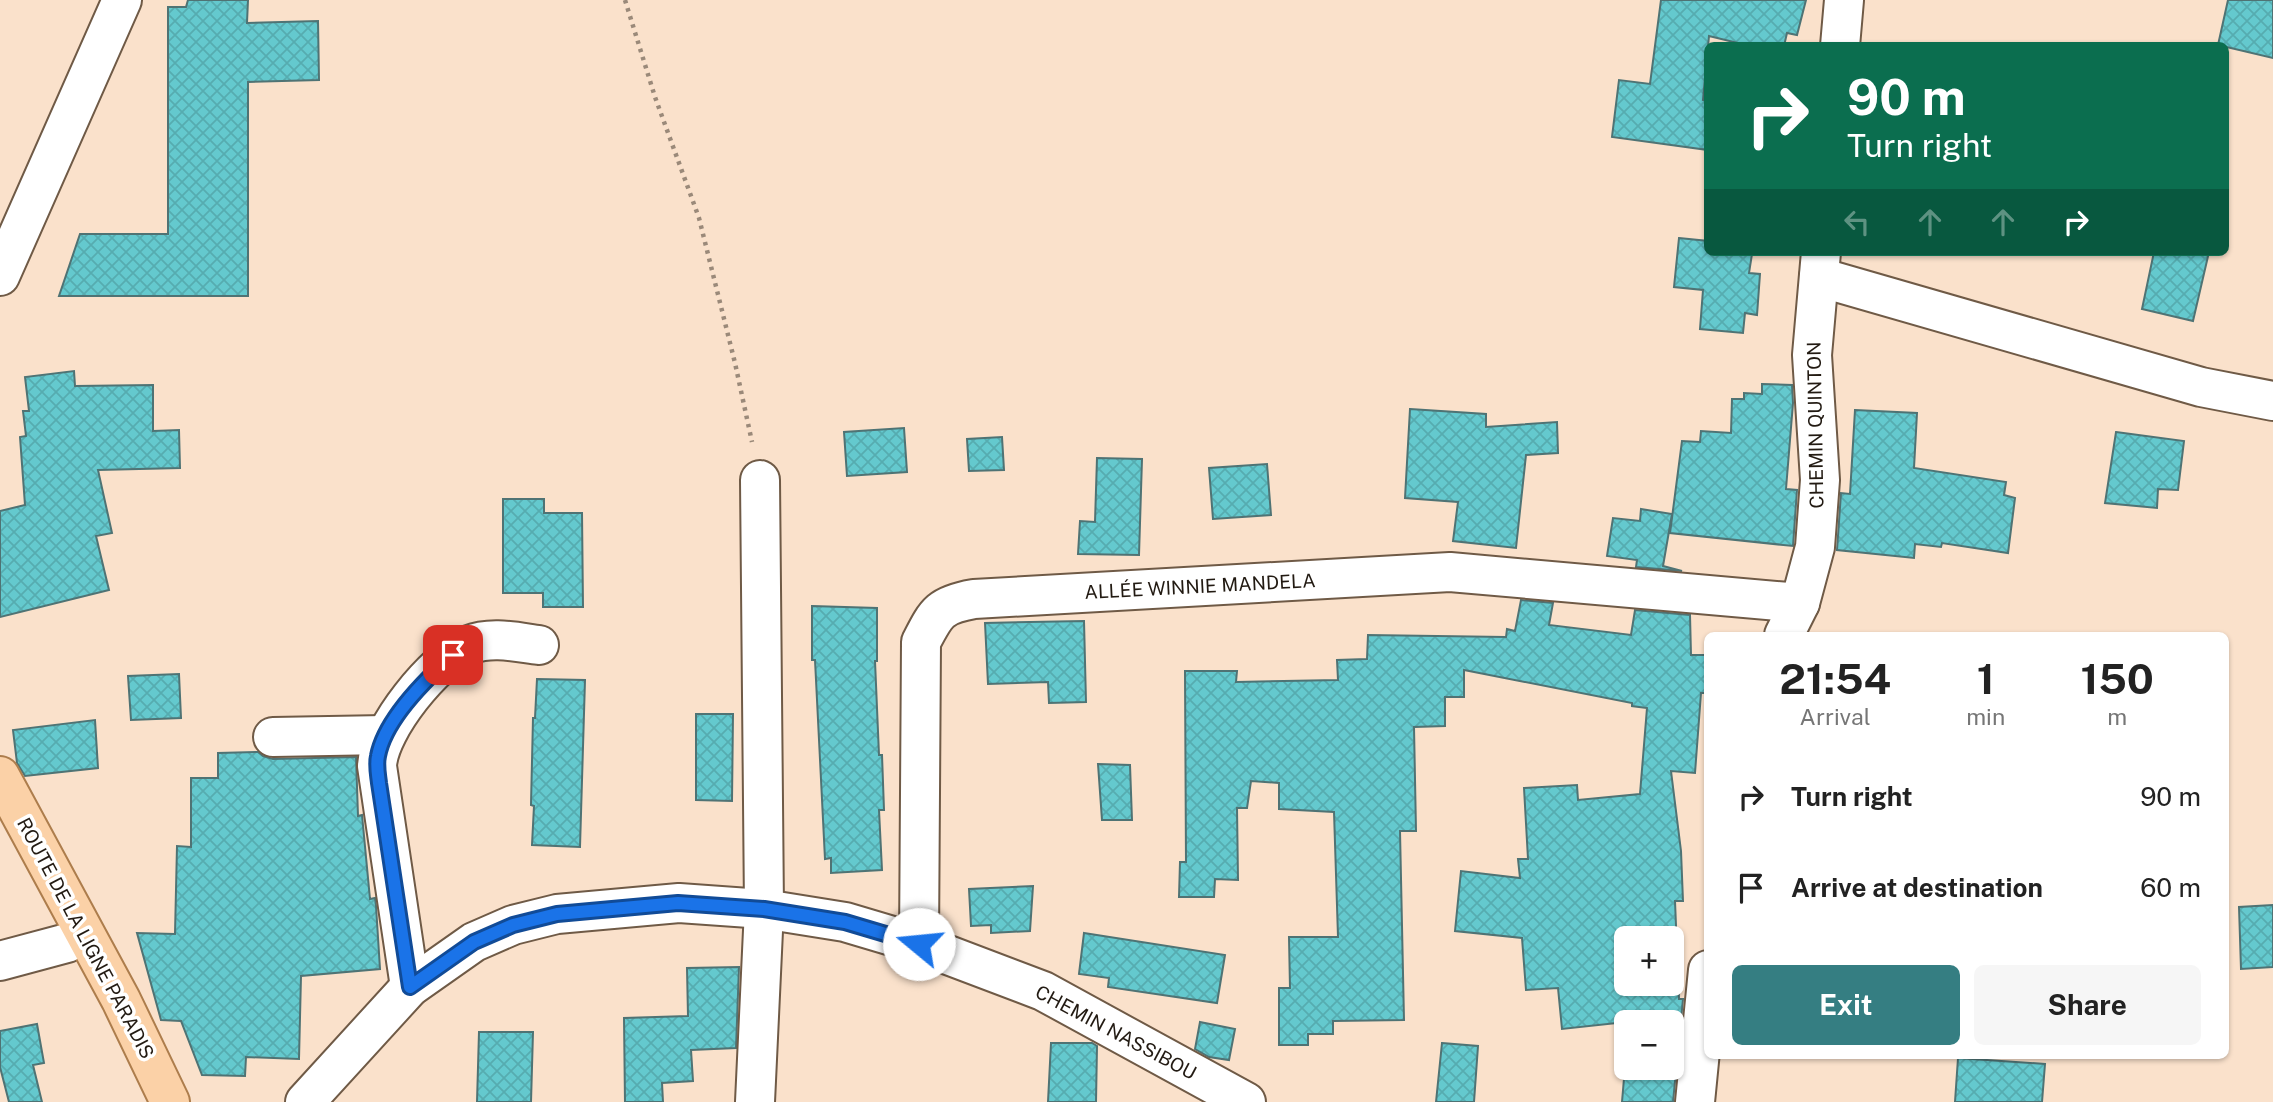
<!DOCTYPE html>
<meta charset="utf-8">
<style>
:root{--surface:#fff;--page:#f6f6f6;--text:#222;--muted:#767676;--accent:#357e82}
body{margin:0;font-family:"Public Sans",sans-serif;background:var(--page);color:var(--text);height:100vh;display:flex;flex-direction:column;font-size:26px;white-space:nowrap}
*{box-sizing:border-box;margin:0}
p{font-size:23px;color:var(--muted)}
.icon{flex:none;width:38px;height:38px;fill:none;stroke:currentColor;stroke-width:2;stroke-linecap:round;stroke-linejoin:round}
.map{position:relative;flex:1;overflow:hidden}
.details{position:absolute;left:1704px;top:632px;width:525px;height:427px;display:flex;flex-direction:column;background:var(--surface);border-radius:10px;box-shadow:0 2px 5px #0004}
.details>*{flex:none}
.top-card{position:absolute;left:1704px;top:42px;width:525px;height:214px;border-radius:10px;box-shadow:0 2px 5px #0004;background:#0b6e4f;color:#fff;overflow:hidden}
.controls{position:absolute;left:1614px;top:926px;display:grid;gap:14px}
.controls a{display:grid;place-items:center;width:70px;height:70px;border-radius:10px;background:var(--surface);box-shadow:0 2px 5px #0004;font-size:35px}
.pin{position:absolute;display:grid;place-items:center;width:60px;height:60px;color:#fff;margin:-30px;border-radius:14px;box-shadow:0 4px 10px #0006}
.me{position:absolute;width:77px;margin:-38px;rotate:287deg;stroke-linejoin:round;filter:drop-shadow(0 0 5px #0008)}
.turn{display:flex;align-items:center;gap:24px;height:147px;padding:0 28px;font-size:32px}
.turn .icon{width:91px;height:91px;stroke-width:2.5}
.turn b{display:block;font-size:49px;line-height:60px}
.lanes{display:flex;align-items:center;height:66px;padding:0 28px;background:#0003;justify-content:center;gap:35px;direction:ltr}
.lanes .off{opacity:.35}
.eta{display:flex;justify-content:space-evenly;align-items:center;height:119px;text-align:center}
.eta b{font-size:42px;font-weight:700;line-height:49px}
.cta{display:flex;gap:14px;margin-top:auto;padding:14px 28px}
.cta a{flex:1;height:80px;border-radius:10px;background:var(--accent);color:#fff;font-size:28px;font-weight:700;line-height:80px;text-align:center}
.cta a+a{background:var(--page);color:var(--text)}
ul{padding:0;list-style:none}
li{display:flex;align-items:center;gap:21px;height:91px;padding:0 28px}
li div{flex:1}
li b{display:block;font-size:26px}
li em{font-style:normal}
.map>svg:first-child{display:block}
.building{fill:url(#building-cross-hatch);stroke:#4f7374;stroke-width:2;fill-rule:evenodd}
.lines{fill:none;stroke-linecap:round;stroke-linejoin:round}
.minor-casing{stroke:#6f5a46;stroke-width:42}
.major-casing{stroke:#ad7d4c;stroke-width:42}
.path{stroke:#9a8979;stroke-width:4.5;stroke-dasharray:3.5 5;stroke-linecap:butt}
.minor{stroke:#fff;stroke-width:38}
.major{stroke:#fbd1a7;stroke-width:38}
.route-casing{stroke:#114b97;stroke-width:18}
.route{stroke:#1a73e8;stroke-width:12}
.labels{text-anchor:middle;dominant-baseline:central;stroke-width:7;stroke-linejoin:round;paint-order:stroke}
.street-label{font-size:19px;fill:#221a12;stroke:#fff}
</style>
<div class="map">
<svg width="2273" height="1102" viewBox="0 0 2273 1102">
<defs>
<pattern id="building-cross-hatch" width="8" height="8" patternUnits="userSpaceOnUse" patternTransform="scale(1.75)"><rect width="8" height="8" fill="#64c9ce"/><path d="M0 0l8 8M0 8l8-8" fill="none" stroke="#56acb0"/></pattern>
</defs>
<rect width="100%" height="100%" fill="#fae1cb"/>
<!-- building -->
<g class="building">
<path d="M188,0H248L247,23L318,21L319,80L248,82V296H59L80,234H168V7H186Z"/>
<path d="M1661,0H1806L1797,35L1787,33L1784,46H1750L1709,36L1703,100L1708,101V150L1612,137L1619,80L1650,84Z"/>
<path d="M2228,0H2273V58L2218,45Z"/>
<path d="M1679,238L1708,241V252L1752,254L1749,273L1760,274L1757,315L1745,313L1743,333L1700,329L1703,290L1674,287Z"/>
<path d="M2154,252H2209L2193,321L2142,309Z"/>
<path d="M74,371L75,386L153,385V431L179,430L180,468L98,470L112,533L96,536L109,590L0,617V511L25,505L20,437L26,436L23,411H29L25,377Z"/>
<path d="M1762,384L1792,385L1793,403L1786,489L1797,490L1793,546L1670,533L1682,441L1700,442L1701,431L1731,433L1732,399H1744V393L1762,394Z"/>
<path d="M1410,409L1486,414V427L1557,422L1558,453L1526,455L1516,548L1453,541L1458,502L1405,498Z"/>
<path d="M1855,410L1917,413L1914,468L2006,482L2004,495L2015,498L2008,553L1942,543L1941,547L1915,544L1914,558L1837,550L1841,493L1850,494Z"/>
<path d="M904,428L907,472L847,476L844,432Z"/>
<path d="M2116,432L2184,441L2178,490L2158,489L2157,508L2105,503Z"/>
<path d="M1002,437L1004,470L969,471L967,439Z"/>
<path d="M1097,458L1142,459L1139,555L1078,554L1080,521L1095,522Z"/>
<path d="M1267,464L1271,515L1213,519L1209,468Z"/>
<path d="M503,499H544V513H582L583,607H543V593H503Z"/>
<path d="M1641,509L1672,514L1663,566L1682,571L1636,567L1637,560L1607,556L1613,518L1640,521Z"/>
<path d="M1521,600L1553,603L1549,625L1631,635L1635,610L1690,615L1691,655H1708V693H1701L1695,773L1671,771L1681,851L1683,901H1675L1679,999H1683L1673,1102H1622L1626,1055V1068H1671V1022H1626L1562,1029L1558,988L1526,990L1522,938L1455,931L1461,871L1520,878L1518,859H1528L1524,788L1577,785L1578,800L1640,794L1647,708L1632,706V703L1464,670V697H1445V726L1414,727L1416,831H1400L1404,1020L1333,1021V1034H1308V1045H1279V988H1290L1289,937H1338L1334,812L1279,809V783L1251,781L1247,808H1237L1238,880L1215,879L1214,897H1179L1180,862H1186L1185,671H1237L1236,682L1338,680L1337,660L1367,659L1368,635L1506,637L1507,629L1515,631ZM1626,938H1671V984H1626Z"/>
<path d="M812,606L877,608V661H875L879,755H882L884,810H879L882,870L831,873V858L825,859L815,660H812Z"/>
<path d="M1084,621L1086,702L1049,703L1048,682L988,684L985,623Z"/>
<path d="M179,674L181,718L131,720L128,676Z"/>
<path d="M537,679L585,680L580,847L532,845L534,806L531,805L533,718H535Z"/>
<path d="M696,714H733L732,801L696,800Z"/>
<path d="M95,720L98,768L25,776L17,763L13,730Z"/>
<path d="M258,752L263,756L273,759L356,757L358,816L362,815L370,899L375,898L376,906L380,969L301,976L299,1059L246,1057L245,1076L202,1075L181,1021L161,1020L137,933L175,934L177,846L191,847V778H218V753Z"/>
<path d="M1098,764L1130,765L1132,820H1102Z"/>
<path d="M1033,886L1030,931L991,933V925L971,926L969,889Z"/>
<path d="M2273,905V967L2241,969L2239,907Z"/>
<path d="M1084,933L1225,955L1217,1003L1108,987L1109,978L1079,974Z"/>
<path d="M739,967L736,1048L691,1050L693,1081L662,1083L663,1102H625L624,1018L688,1016L687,968Z"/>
<path d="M1200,1022L1235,1029L1229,1060L1209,1057L1195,1049Z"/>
<path d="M37,1024L44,1063L33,1065L42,1102H9L0,1067V1031Z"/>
<path d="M479,1032H533L531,1102H477Z"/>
<path d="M1051,1043H1092L1097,1046L1096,1102H1048Z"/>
<path d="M1442,1043L1478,1046L1474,1102H1436Z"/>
<path d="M1958,1058L2045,1064L2042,1102H1955Z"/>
</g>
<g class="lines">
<defs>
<g id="minor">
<path d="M1840,46L1844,0"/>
<path d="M0,276L122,0"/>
<path d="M1819,277L2201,387L2273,401"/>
<path d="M1784,635L1800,603L1815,547L1820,480L1812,355L1821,252"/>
<path d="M273,737L385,735"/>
<path d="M919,944L921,642C936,613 939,605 974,599L1450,572L1800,603"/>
<path d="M0,961L67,943L84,934"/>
<path d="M410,987L377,766C379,728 435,660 469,645C491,636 516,642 539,645"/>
<path d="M305,1102L410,987L474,942L513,925L557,914L679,903L764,909L845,922L919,944L1043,991L1246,1102"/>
<path d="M755,1102L764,909L760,480"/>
<path d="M1695,1102L1708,970"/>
</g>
<path id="major" d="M0,776L121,1000L170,1102"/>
</defs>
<!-- minor casing -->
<use href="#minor" class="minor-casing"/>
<!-- major casing -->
<use href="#major" class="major-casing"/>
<!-- path -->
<path class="path" d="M625,0L655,97L699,218L735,363L752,442"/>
<!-- minor -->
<use href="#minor" class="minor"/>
<!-- major -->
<use href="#major" class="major"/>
</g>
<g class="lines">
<defs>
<path id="route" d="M453,655C426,679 385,719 378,756C376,765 378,774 379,783L410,987L474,942L513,925L557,914L678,903L764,909L845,922L919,944"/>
</defs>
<!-- route casing -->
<use href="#route" class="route-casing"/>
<!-- route -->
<use href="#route" class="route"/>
</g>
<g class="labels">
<!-- street labels -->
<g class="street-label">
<text transform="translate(1815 425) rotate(-91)">CHEMIN QUINTON</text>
<text transform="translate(1200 586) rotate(-3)">ALLÉE WINNIE MANDELA</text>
<text transform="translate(86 938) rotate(62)">ROUTE DE LA LIGNE PARADIS</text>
<text transform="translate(1116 1032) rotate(28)">CHEMIN NASSIBOU</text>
</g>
</g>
</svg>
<div class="controls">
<a>+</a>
<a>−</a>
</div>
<div class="pin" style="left:453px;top:655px;background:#d93025"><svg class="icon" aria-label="arrive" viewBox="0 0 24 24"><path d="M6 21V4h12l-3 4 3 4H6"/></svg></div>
<svg class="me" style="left:919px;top:944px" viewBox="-20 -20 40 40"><circle r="19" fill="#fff"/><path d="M0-13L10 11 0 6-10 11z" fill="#1a73e8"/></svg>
<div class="top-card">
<div class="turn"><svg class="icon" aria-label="right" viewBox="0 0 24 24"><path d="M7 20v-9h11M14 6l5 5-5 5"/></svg><div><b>90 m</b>Turn right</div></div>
<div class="lanes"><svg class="icon off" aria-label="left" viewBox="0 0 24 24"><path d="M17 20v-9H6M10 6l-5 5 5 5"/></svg><svg class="icon off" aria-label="ahead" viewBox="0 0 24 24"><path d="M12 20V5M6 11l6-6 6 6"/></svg><svg class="icon off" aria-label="ahead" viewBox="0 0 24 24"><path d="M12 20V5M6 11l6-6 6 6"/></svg><svg class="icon" aria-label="right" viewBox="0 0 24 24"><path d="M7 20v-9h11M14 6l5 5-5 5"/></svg></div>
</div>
<section class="details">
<div class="eta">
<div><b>21:54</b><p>Arrival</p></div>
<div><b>1</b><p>min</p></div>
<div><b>150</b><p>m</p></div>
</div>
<ul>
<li><svg class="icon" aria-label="right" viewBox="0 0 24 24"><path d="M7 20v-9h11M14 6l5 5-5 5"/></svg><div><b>Turn right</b></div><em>90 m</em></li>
<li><svg class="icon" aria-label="arrive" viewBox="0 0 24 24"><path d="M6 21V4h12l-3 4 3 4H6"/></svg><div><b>Arrive at destination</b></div><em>60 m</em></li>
</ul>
<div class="cta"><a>Exit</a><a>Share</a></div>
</section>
</div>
